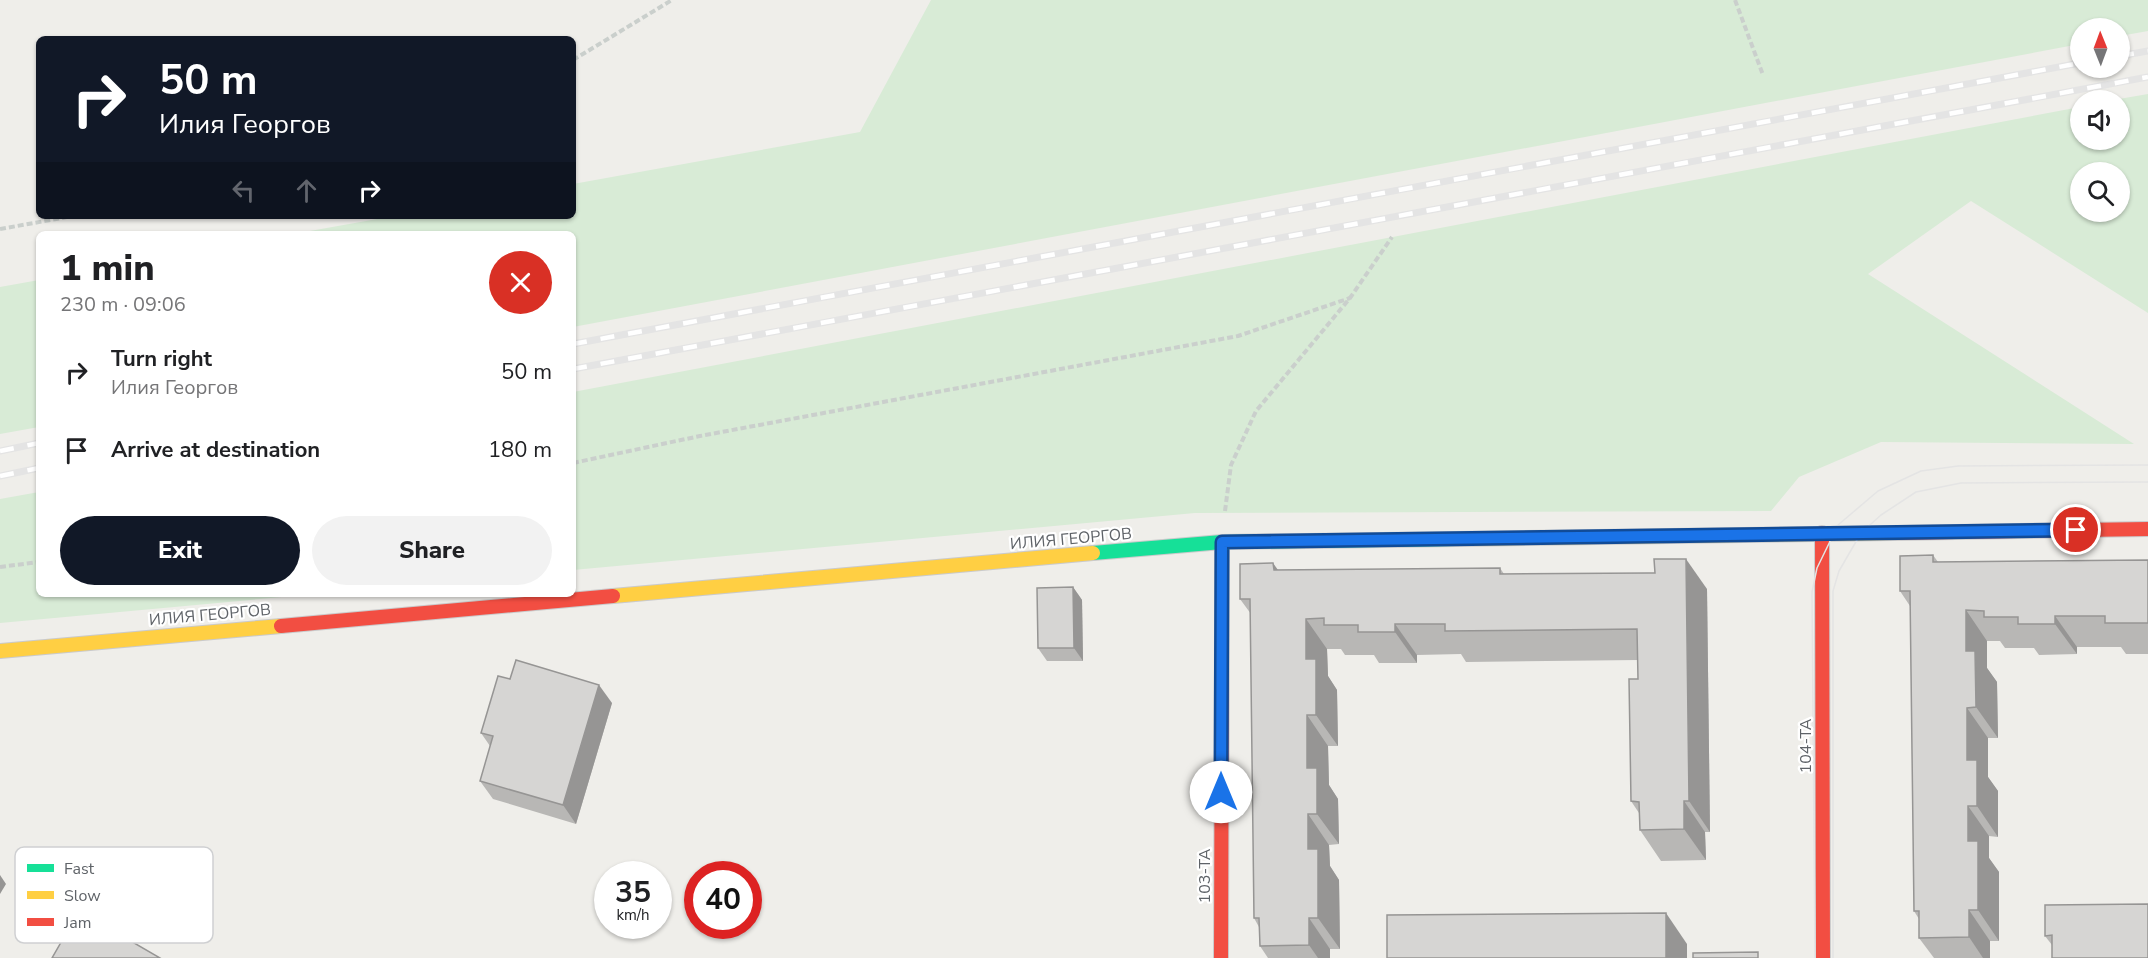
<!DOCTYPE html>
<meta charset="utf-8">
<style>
:root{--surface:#fff;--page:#f2f2f2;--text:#202124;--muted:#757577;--accent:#111827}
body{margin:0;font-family:"Nunito Sans",sans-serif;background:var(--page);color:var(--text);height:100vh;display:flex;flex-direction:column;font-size:22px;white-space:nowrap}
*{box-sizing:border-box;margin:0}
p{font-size:20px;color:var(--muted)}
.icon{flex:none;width:33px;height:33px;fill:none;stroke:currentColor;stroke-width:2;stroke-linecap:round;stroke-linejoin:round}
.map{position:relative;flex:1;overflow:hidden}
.side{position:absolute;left:36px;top:231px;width:540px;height:366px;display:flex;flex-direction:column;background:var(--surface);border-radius:9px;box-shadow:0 2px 4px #0004}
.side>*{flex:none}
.hud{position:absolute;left:36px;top:36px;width:540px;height:183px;border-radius:9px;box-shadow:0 2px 4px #0004;background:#111827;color:#fff;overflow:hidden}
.needle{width:39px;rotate:359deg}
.controls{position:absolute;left:2070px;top:18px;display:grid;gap:12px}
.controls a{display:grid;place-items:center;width:60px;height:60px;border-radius:50%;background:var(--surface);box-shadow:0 2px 4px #0004;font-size:30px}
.speed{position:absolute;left:594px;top:861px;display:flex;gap:12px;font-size:30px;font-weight:700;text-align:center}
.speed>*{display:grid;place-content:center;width:78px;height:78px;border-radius:50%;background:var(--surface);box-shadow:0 2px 4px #0004;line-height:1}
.speed small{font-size:15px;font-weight:400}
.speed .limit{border:9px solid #d22;background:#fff;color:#111}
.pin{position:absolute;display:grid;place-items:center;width:51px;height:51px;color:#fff;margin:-26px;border:3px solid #fff;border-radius:50%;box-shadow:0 2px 6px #0007}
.me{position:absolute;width:66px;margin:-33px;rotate:0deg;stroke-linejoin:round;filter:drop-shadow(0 0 4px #0008)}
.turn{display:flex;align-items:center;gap:21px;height:126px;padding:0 24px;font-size:27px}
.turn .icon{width:78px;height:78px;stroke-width:2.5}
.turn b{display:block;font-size:42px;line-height:51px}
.lanes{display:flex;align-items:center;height:57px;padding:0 24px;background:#0003;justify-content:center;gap:30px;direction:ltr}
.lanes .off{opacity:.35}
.round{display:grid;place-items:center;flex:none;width:63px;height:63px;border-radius:32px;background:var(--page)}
.overview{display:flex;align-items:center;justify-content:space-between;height:102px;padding:0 24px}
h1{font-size:36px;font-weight:800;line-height:45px}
.cta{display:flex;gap:12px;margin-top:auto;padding:12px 24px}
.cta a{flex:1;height:69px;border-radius:36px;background:var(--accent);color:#fff;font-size:24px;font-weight:800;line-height:69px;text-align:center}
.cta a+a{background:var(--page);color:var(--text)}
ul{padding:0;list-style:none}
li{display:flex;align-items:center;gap:18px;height:78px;padding:0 24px}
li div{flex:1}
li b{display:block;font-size:22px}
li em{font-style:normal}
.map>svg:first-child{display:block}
.green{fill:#d8ebd6;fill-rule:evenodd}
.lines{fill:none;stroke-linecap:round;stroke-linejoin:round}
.fast-casing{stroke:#cacacb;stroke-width:16}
.slow-casing{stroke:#cacacb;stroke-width:16}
.jam-casing{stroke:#cacacb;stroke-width:16}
.path{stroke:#cacfcc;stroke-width:4;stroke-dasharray:6 3;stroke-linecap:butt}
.fast{stroke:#16e098;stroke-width:14}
.slow{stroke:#ffcf43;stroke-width:14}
.jam{stroke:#f24e42;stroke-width:14}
.tram{stroke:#e4e4e4;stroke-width:1.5}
.rail-casing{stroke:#e4e4e4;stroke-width:7}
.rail{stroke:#fff;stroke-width:4.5;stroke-dasharray:14;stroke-linecap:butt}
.wall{fill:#b8b7b5}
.shaded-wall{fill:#969594}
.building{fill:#d6d5d3;stroke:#969594;stroke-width:1.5}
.route-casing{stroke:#114b97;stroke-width:15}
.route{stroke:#1a73e8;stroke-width:10}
.labels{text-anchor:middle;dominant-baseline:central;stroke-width:4.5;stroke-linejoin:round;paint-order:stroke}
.street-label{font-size:16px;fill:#5f6368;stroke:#fff}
.key{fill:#fff;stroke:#cfd0d2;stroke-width:1.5}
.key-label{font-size:16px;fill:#5f6368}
</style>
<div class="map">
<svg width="2148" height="958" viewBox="0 0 2148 958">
<rect width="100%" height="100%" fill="#efeeea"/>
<!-- green -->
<g class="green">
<path d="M931,0H2148V31L2120,36V28H2080V44L573,327V234H293L394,216H573V184L860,132Z"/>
<path d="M2148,94V313L1971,201L1868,274L2134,444L1881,442L1799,477L1771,511L1195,513L573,570V392L2080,107V140H2120V100H2113ZM2080,172H2120V212H2080Z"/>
<path d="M39,280V427L0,434V287Z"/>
<path d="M39,492V594H315L0,623V499Z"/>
</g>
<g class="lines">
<defs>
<g id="fast">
<path d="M1093,553L1222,542L1456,539"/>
<path d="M1222,631V542"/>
</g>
<g id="slow">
<path d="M1456,539L1893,533"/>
<path d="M613,596L1093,553"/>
<path d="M0,651L281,626"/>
</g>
<g id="jam">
<path d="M1822,533L1823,958"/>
<path d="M1893,533L2148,529"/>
<path d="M281,626L613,596"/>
<path d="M1221,958L1222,631"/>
</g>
</defs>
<!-- fast casing -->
<use href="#fast" class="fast-casing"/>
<!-- slow casing -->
<use href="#slow" class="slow-casing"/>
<!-- jam casing -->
<use href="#jam" class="jam-casing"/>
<!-- path -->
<g class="path">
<path d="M1735,0L1763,75"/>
<path d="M573,60L672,0"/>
<path d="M0,229L73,216"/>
<path d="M573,463L700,436L1238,336L1350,298"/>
<path d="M1225,511L1231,465L1256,411L1350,298L1392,237"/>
<path d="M0,567L39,562"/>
</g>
<!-- fast -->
<use href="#fast" class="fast"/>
<!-- slow -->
<use href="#slow" class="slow"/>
<!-- jam -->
<use href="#jam" class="jam"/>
<!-- tram -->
<g class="tram">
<path d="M1815,958L1812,592L1817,568L1838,525L1878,491L1921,471L1958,466L2148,465"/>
<path d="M1833,958V591L1839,571L1861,533L1881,515L1916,492L1961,483L2148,482"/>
</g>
<defs>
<g id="rail">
<path d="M2120,56L2148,51"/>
<path d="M573,344L2080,63"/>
<path d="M573,369L2148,77"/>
<path d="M0,451L39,443"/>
<path d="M0,476L39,468"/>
</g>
</defs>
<!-- rail casing -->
<use href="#rail" class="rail-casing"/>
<!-- rail -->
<use href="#rail" class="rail"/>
</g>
<!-- wall -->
<g class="wall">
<path d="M1933,555L1938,562L2148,560V654H2126L2121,647H2077V654L2039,655L2034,648H2005L2000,641H1987V668L1997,682L1998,738H1988V777L1998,791V837L1989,836V858L1999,872V941H1990V958H1934L1919,938V919L1914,911L1910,606L1900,591Z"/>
<path d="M1500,568L1504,574L1707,589L1710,832H1705L1706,860L1661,861L1640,830L1639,813L1631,801L1638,679V660L1466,662L1461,654L1417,655V663H1379L1374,655H1345L1341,649H1327L1328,676L1337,690L1338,746H1328L1329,785L1338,799L1339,844L1329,845L1330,866L1339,880L1340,949H1330V958H1268L1260,946L1259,927L1254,918L1251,614L1240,599L1278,570Z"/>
<path d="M1073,587L1082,600L1083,661H1047L1038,648Z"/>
<path d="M510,679L612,703L576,824L493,799L480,781L490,746L481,733Z"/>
<path d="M2148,904L2052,945L2045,936Z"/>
</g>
<!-- shaded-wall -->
<g class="shaded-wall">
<path d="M1686,559L1707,589L1710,832L1689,801Z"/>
<path d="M1273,563L1295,594L1274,570Z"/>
<path d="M1073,587L1082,600L1083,661L1074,648Z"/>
<path d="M1966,610L1987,641V668L1997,682L1998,738L1976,707L1966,651Z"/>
<path d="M2055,616L2077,647V654L2055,624Z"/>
<path d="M1306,619L1327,649L1328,676L1337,690L1338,746L1316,715L1306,659Z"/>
<path d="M1395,624L1417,655V663L1395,632Z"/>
<path d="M599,685L612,703L576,824L563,805Z"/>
<path d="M1967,708L1988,738V777L1998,791V837L1977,806L1967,760Z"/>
<path d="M1307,715L1328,746L1329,785L1338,799L1339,844L1317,814L1307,768Z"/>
<path d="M1684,801L1705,832L1706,860L1684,829Z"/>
<path d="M1968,806L1989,836V858L1999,872V941L1978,910L1968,841Z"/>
<path d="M1308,814L1329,845L1330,866L1339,880L1340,949L1318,918L1308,849Z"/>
<path d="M0,875L6,884L0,894Z"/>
<path d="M1969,910L1990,941V958H1983L1969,937Z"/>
<path d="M1666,913L1687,944V958H1666Z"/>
<path d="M1309,918L1330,949V958H1318L1309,945Z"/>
</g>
<!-- building -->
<g class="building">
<path d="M1933,555V562L2148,560V623H2105V616H2055V624H2018V617H1984V611L1966,610V651H1975L1976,707L1967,708V760H1977V806H1968V841H1978V910H1969V937L1919,938V911H1914L1910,591H1900V556Z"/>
<path d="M1654,559H1686L1689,801H1684V829L1640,830L1639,802L1631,801L1629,679H1638L1637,629L1445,631V624H1395V632H1358V625H1324V618L1306,619V659H1316V715H1307V768H1317V814H1308V849H1318V918H1309V945L1260,946L1259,918H1254L1250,599H1240V564L1273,563L1274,570L1500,568V574L1648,573H1655Z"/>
<path d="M1073,587L1074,648H1038L1037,588Z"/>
<path d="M516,660L599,685L563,805L480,781L493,736L481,733L498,676L510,679Z"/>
<path d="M2148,904V958H2052V935L2045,936V905Z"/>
<path d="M79,911L160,958H52Z"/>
<path d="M1666,913V958H1387V915Z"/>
<path d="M1758,952V958H1693V953Z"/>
</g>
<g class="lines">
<defs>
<path id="route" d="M1221,792L1222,542L2076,530"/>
</defs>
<!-- route casing -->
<use href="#route" class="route-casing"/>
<!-- route -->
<use href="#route" class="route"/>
</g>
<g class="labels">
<!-- street labels -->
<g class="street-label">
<text transform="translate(1071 539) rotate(-5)">ИЛИЯ ГЕОРГОВ</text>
<text transform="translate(210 615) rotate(-5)">ИЛИЯ ГЕОРГОВ</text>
<text transform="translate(1806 746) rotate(-90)">104-ТА</text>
<text transform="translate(1205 876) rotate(-90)">103-ТА</text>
</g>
</g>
<!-- legend -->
<rect x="15" y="847" width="198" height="96" rx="9" class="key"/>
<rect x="27" y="864" width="27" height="8" fill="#16e098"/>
<rect x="27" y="891" width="27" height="8" fill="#ffcf43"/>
<rect x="27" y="918" width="27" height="8" fill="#f24e42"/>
<g class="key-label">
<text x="64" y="874">Fast</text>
<text x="64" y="901">Slow</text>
<text x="64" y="928">Jam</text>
</g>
</svg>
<div class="controls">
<a><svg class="needle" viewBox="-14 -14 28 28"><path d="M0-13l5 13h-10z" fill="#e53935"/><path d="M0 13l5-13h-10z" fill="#757577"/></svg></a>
<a><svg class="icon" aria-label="sound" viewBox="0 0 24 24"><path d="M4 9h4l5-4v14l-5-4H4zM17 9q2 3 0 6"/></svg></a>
<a><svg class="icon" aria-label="search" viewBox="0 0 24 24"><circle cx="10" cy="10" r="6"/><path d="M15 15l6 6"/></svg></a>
</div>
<div class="speed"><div>35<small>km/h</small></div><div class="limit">40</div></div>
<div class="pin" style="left:2076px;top:530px;background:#d93025"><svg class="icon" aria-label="arrive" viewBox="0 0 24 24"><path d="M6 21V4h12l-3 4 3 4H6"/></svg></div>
<svg class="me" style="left:1221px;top:792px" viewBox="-20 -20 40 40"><circle r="19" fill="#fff"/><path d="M0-13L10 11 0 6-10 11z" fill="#1a73e8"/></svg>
<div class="hud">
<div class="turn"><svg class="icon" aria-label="right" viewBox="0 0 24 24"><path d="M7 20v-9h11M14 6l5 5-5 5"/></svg><div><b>50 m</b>Илия Георгов</div></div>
<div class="lanes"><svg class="icon off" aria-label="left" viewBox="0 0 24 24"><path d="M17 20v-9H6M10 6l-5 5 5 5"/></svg><svg class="icon off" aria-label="ahead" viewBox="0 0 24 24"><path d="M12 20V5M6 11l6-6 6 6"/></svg><svg class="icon" aria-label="right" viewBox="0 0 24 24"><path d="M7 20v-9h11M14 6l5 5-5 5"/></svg></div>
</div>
<section class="side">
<div class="overview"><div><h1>1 min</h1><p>230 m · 09:06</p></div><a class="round" style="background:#d93025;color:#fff"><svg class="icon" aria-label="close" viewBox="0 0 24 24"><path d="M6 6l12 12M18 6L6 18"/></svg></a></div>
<ul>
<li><svg class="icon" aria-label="right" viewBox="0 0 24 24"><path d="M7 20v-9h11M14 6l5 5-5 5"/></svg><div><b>Turn right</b><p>Илия Георгов</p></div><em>50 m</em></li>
<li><svg class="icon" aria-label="arrive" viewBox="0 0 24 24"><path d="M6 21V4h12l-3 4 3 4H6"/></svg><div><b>Arrive at destination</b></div><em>180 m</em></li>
</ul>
<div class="cta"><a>Exit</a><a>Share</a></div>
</section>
</div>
